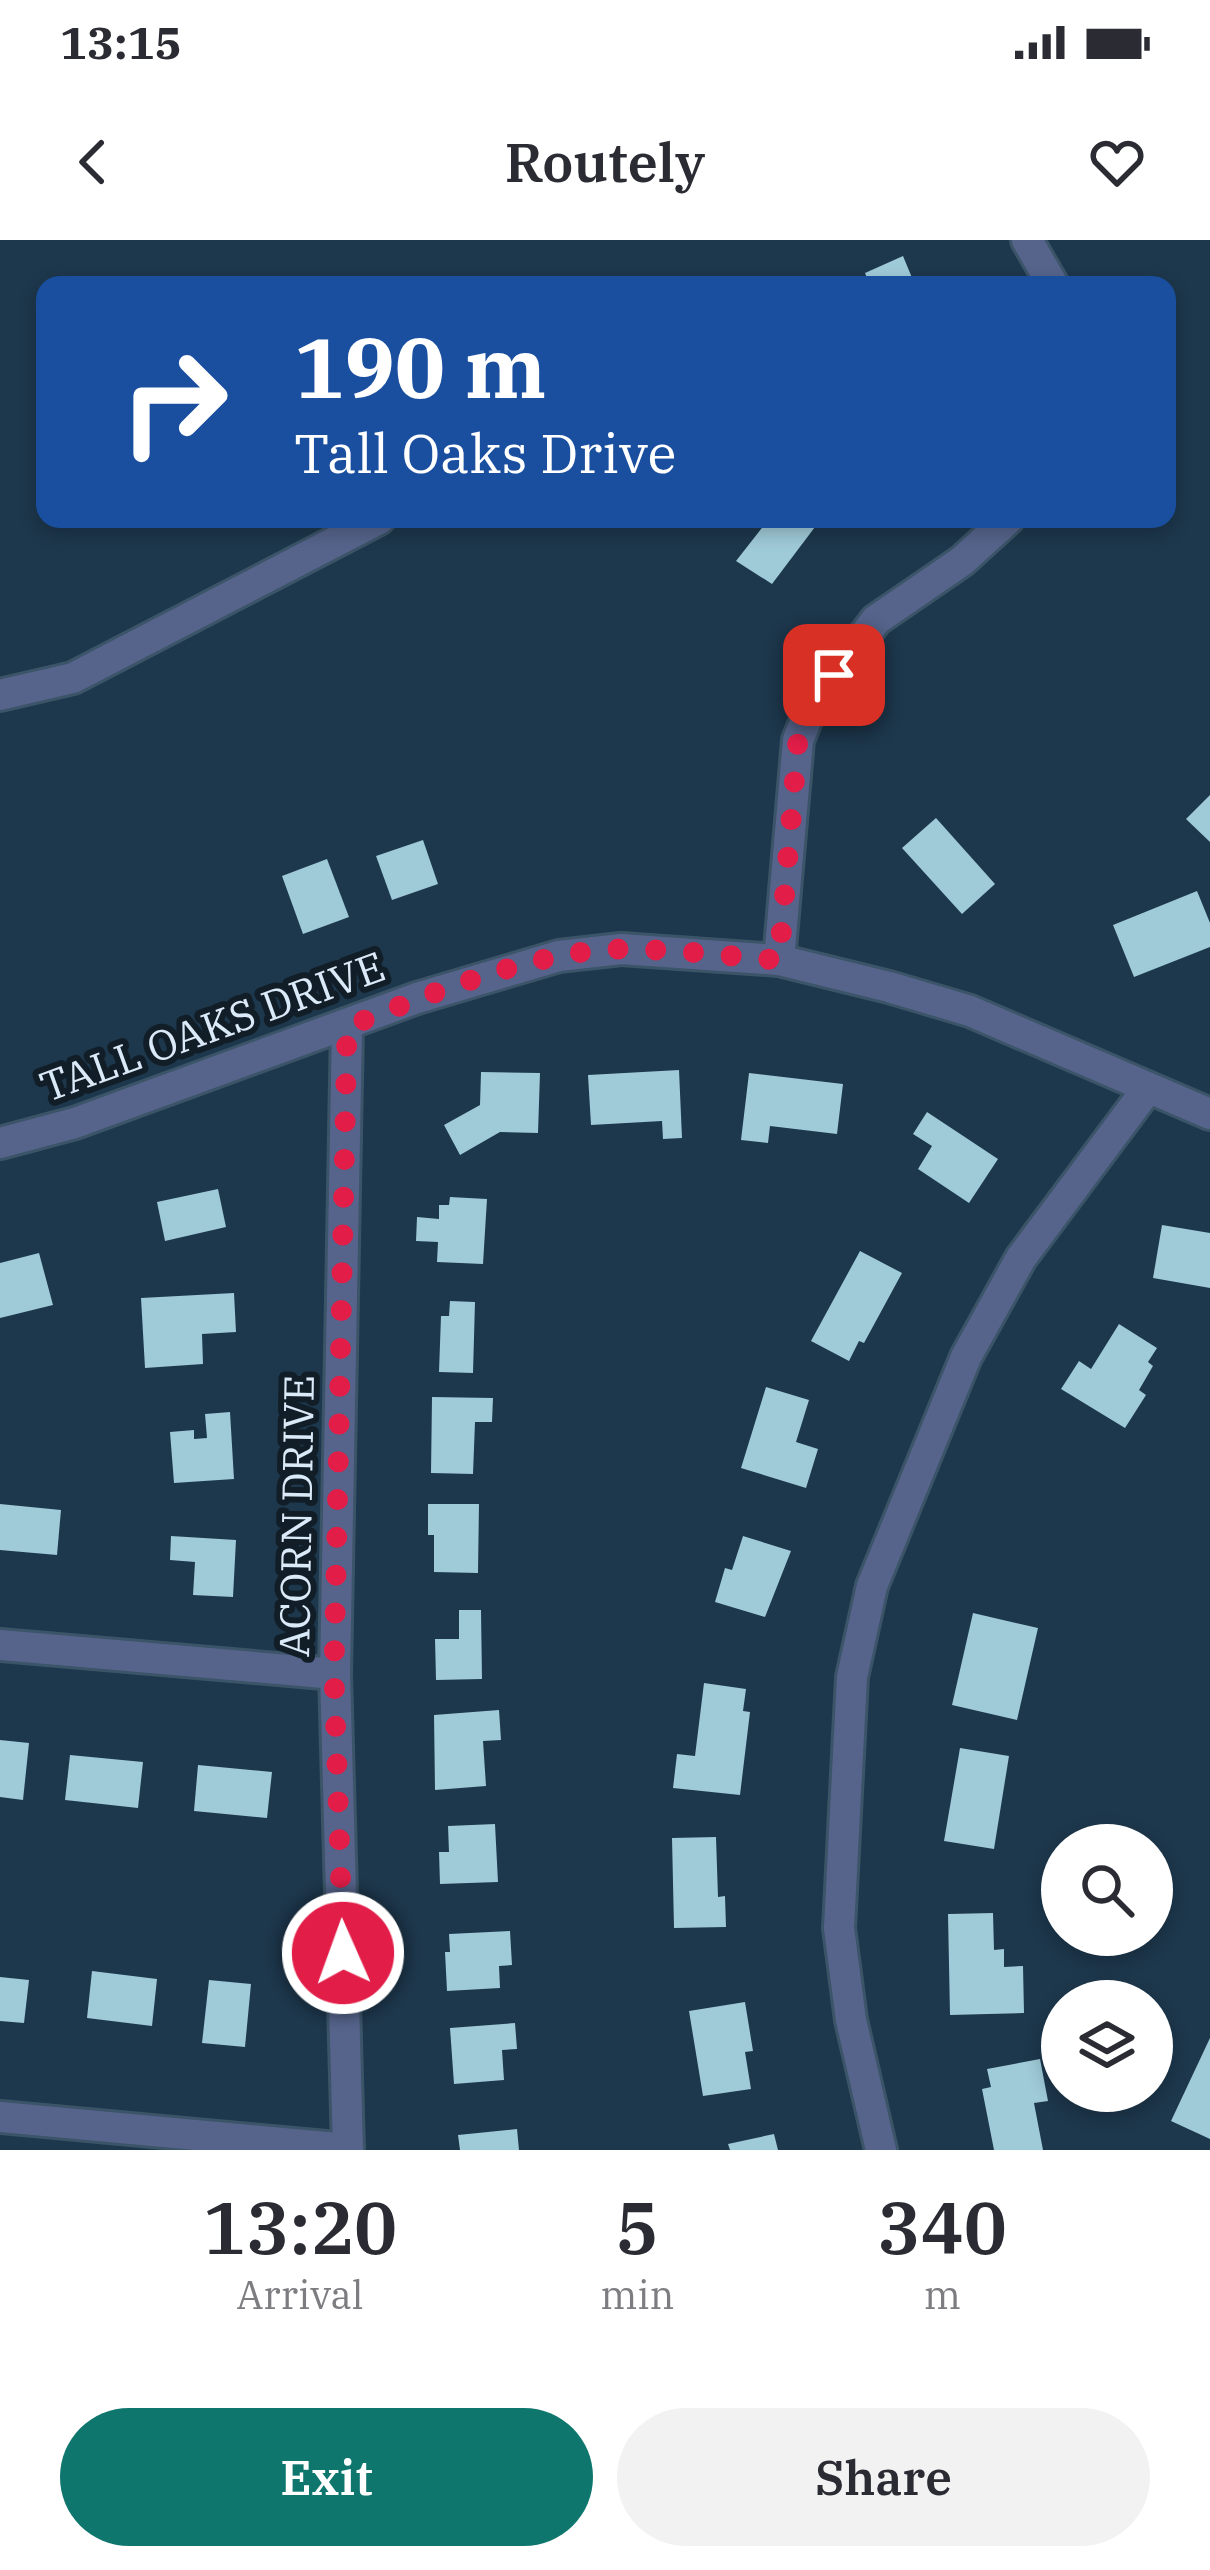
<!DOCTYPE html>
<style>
:root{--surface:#fff;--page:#f2f2f3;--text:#2b2b33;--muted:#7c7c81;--accent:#0f766e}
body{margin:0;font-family:"IBM Plex Serif",serif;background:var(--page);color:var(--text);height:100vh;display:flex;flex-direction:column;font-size:45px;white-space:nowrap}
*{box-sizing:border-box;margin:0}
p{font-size:39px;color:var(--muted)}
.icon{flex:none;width:66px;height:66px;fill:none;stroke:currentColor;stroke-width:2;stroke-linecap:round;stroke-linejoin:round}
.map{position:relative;height:1910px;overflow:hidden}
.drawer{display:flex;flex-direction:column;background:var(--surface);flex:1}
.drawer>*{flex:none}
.guide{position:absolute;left:36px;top:36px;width:1140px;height:252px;border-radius:24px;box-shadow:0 6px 18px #0003;background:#1a4fa0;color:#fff;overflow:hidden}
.buttons{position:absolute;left:1041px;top:1584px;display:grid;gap:24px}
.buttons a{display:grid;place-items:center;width:132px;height:132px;border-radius:50%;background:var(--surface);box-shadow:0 6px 18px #0003;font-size:60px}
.pin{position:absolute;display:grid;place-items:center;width:102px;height:102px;color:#fff;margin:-51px;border-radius:24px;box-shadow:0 6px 18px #0006}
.me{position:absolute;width:132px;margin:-66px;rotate:358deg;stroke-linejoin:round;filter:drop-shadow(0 0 9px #0008)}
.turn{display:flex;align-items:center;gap:42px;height:252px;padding:0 60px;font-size:54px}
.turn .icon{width:156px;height:156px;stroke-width:2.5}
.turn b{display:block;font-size:84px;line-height:102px}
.eta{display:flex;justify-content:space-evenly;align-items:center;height:204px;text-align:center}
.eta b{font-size:72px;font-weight:600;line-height:84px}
.action{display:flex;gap:24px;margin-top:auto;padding:24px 60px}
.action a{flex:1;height:138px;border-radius:72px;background:var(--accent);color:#fff;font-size:48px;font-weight:600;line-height:138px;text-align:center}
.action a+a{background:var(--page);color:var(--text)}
.status{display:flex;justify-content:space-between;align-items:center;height:84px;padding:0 60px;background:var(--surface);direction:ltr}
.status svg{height:33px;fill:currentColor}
header{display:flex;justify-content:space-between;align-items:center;height:156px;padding:0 60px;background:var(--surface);font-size:54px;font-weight:600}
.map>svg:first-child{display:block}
.building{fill:#9fcad7}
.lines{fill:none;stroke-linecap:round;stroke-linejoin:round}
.minor-casing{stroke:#3b5468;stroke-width:36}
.minor{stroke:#56648c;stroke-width:30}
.route{stroke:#e11d48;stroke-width:21;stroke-dasharray:0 37.8}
.labels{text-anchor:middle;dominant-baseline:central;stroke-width:12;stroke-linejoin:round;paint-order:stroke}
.street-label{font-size:42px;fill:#dbeaf8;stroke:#121e27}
</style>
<div class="status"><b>13:15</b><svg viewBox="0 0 49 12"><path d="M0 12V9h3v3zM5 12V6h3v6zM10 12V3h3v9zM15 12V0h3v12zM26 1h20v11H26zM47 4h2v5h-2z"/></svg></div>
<header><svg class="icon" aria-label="back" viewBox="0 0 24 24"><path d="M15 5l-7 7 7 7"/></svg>Routely<svg class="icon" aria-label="heart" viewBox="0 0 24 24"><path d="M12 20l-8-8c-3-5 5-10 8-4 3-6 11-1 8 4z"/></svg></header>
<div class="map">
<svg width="1210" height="1910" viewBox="0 0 1210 1910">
<rect width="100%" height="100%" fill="#1d374c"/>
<!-- building -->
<g class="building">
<path d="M903,16L915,45H870L865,33Z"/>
<path d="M769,279H821L772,344L736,321Z"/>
<path d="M1210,555V602L1186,579Z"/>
<path d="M936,578L995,644L962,674L902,608Z"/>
<path d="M423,600L438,644L392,660L376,616Z"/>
<path d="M327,619L349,677L303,694L282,636Z"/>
<path d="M1197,651L1210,683V707L1134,737L1113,685Z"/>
<path d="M679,830L682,898L663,899L662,881L591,885L588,835Z"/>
<path d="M481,832L540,833L538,893L500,892L460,915L444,885L480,865Z"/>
<path d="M749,833L843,844L837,894L770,886L768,903L741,900Z"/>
<path d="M927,872L998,919L969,963L918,929L932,906L913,894Z"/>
<path d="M218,949L226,987L165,1001L157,962Z"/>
<path d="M450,957L487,959L483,1024L437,1022L438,1002L416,1001L417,977L439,979V965H449Z"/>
<path d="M1162,985L1210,993V1048L1153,1038Z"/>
<path d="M860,1011L902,1033L864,1103L859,1101L849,1121L811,1101Z"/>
<path d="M39,1013L53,1065L0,1078V1023Z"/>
<path d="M234,1053L236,1092L202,1094L203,1124L145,1128L141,1058Z"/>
<path d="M450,1061L475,1062L473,1133L439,1132L441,1076H449Z"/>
<path d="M1119,1084L1157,1108L1148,1122L1153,1126L1139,1150L1146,1155L1125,1188L1061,1149L1079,1121L1091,1129Z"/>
<path d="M766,1147L809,1160L796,1202L818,1209L806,1248L741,1228Z"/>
<path d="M432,1157L493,1158L492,1182H475L473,1234L431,1233Z"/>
<path d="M230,1172L234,1239L174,1243L170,1192L194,1190V1199L207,1198L205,1174Z"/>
<path d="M0,1264L61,1270L57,1315L0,1310Z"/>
<path d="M428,1264H479L478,1333L434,1332V1295H428Z"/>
<path d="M171,1296L236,1300L233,1357L193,1355L195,1322L170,1320Z"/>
<path d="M743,1296L791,1311L765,1377L715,1362L725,1328L732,1330Z"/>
<path d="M459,1370H481L482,1439L436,1440L435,1399H459Z"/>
<path d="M973,1373L1038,1388L1017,1480L952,1465Z"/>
<path d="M704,1443L746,1449L743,1471L750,1472L740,1555L673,1548L677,1514L695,1516Z"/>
<path d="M499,1470L501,1500L483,1501L486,1546L435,1550L434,1475Z"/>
<path d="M0,1500L29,1503L23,1560L0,1557Z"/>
<path d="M960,1508L1009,1516L994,1609L944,1601Z"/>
<path d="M70,1515L143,1522L138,1568L65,1560Z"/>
<path d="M198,1525L272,1532L267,1578L194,1571Z"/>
<path d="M495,1584L498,1642L440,1644L439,1612H449L448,1586Z"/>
<path d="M716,1597L718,1657L725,1656L726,1687L674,1688L672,1598Z"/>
<path d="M993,1673L994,1710L1004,1709V1727L1023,1726L1024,1773L950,1775L948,1674Z"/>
<path d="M510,1691L512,1725L499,1726L500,1748L447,1751L445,1712H450L449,1694Z"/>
<path d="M92,1731L157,1739L152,1786L87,1778Z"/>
<path d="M0,1737L29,1740L24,1783L0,1781Z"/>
<path d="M209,1740L251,1744L245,1807L202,1803Z"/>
<path d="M745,1762L753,1811L745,1812L751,1849L703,1856L689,1771Z"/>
<path d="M515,1783L517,1809L502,1810L504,1840L454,1844L450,1788Z"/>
<path d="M1210,1798V1899L1171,1881Z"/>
<path d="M1040,1819L1048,1861L1034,1863L1043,1910H994L982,1849L991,1847L987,1829Z"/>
<path d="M517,1889L519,1910H460L458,1895Z"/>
<path d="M774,1894L778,1910H730L728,1904Z"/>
</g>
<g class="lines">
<defs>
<g id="minor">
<path d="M1027,0L1053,45"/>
<path d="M0,455L73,438L379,279"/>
<path d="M779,720L798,500L813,463L876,380L962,321L1008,279"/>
<path d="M347,787L335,1434L348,1910"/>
<path d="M0,903L75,883L417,758L559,716L621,709L779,720L889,747L970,771L1210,874"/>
<path d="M0,1405L335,1434"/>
<path d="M0,1877L348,1909"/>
<path d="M881,1910L851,1780L839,1688L852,1437L872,1346L966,1117L1021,1018L1148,848"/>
</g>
</defs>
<!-- minor casing -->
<use href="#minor" class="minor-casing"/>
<!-- minor -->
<use href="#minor" class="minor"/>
</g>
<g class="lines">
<!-- route -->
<path class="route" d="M343,1713L334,1434L347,787C427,755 536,710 622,709C674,709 727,716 779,720L798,500L813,463L834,435"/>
</g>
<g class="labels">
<!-- street labels -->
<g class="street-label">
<text transform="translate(212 786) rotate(-20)">TALL OAKS DRIVE</text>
<text transform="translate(296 1276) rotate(-89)">ACORN DRIVE</text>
</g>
</g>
</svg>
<div class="buttons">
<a><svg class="icon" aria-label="search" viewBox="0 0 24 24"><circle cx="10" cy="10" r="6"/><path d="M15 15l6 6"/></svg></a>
<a><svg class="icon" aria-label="layers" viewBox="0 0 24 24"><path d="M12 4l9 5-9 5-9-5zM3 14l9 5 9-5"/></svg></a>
</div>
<div class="pin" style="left:834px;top:435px;background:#d93025"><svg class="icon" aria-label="arrive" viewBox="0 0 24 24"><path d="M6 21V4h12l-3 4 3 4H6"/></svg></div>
<svg class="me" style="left:343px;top:1713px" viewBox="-20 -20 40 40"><circle r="17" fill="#e11d48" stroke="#fff" stroke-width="3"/><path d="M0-11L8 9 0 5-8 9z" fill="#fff"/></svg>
<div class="guide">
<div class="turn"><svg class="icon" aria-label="right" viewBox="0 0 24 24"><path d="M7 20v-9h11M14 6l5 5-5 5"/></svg><div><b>190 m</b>Tall Oaks Drive</div></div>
</div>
</div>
<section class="drawer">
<div class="eta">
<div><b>13:20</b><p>Arrival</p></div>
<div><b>5</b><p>min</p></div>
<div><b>340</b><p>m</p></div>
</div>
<div class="action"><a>Exit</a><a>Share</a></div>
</section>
